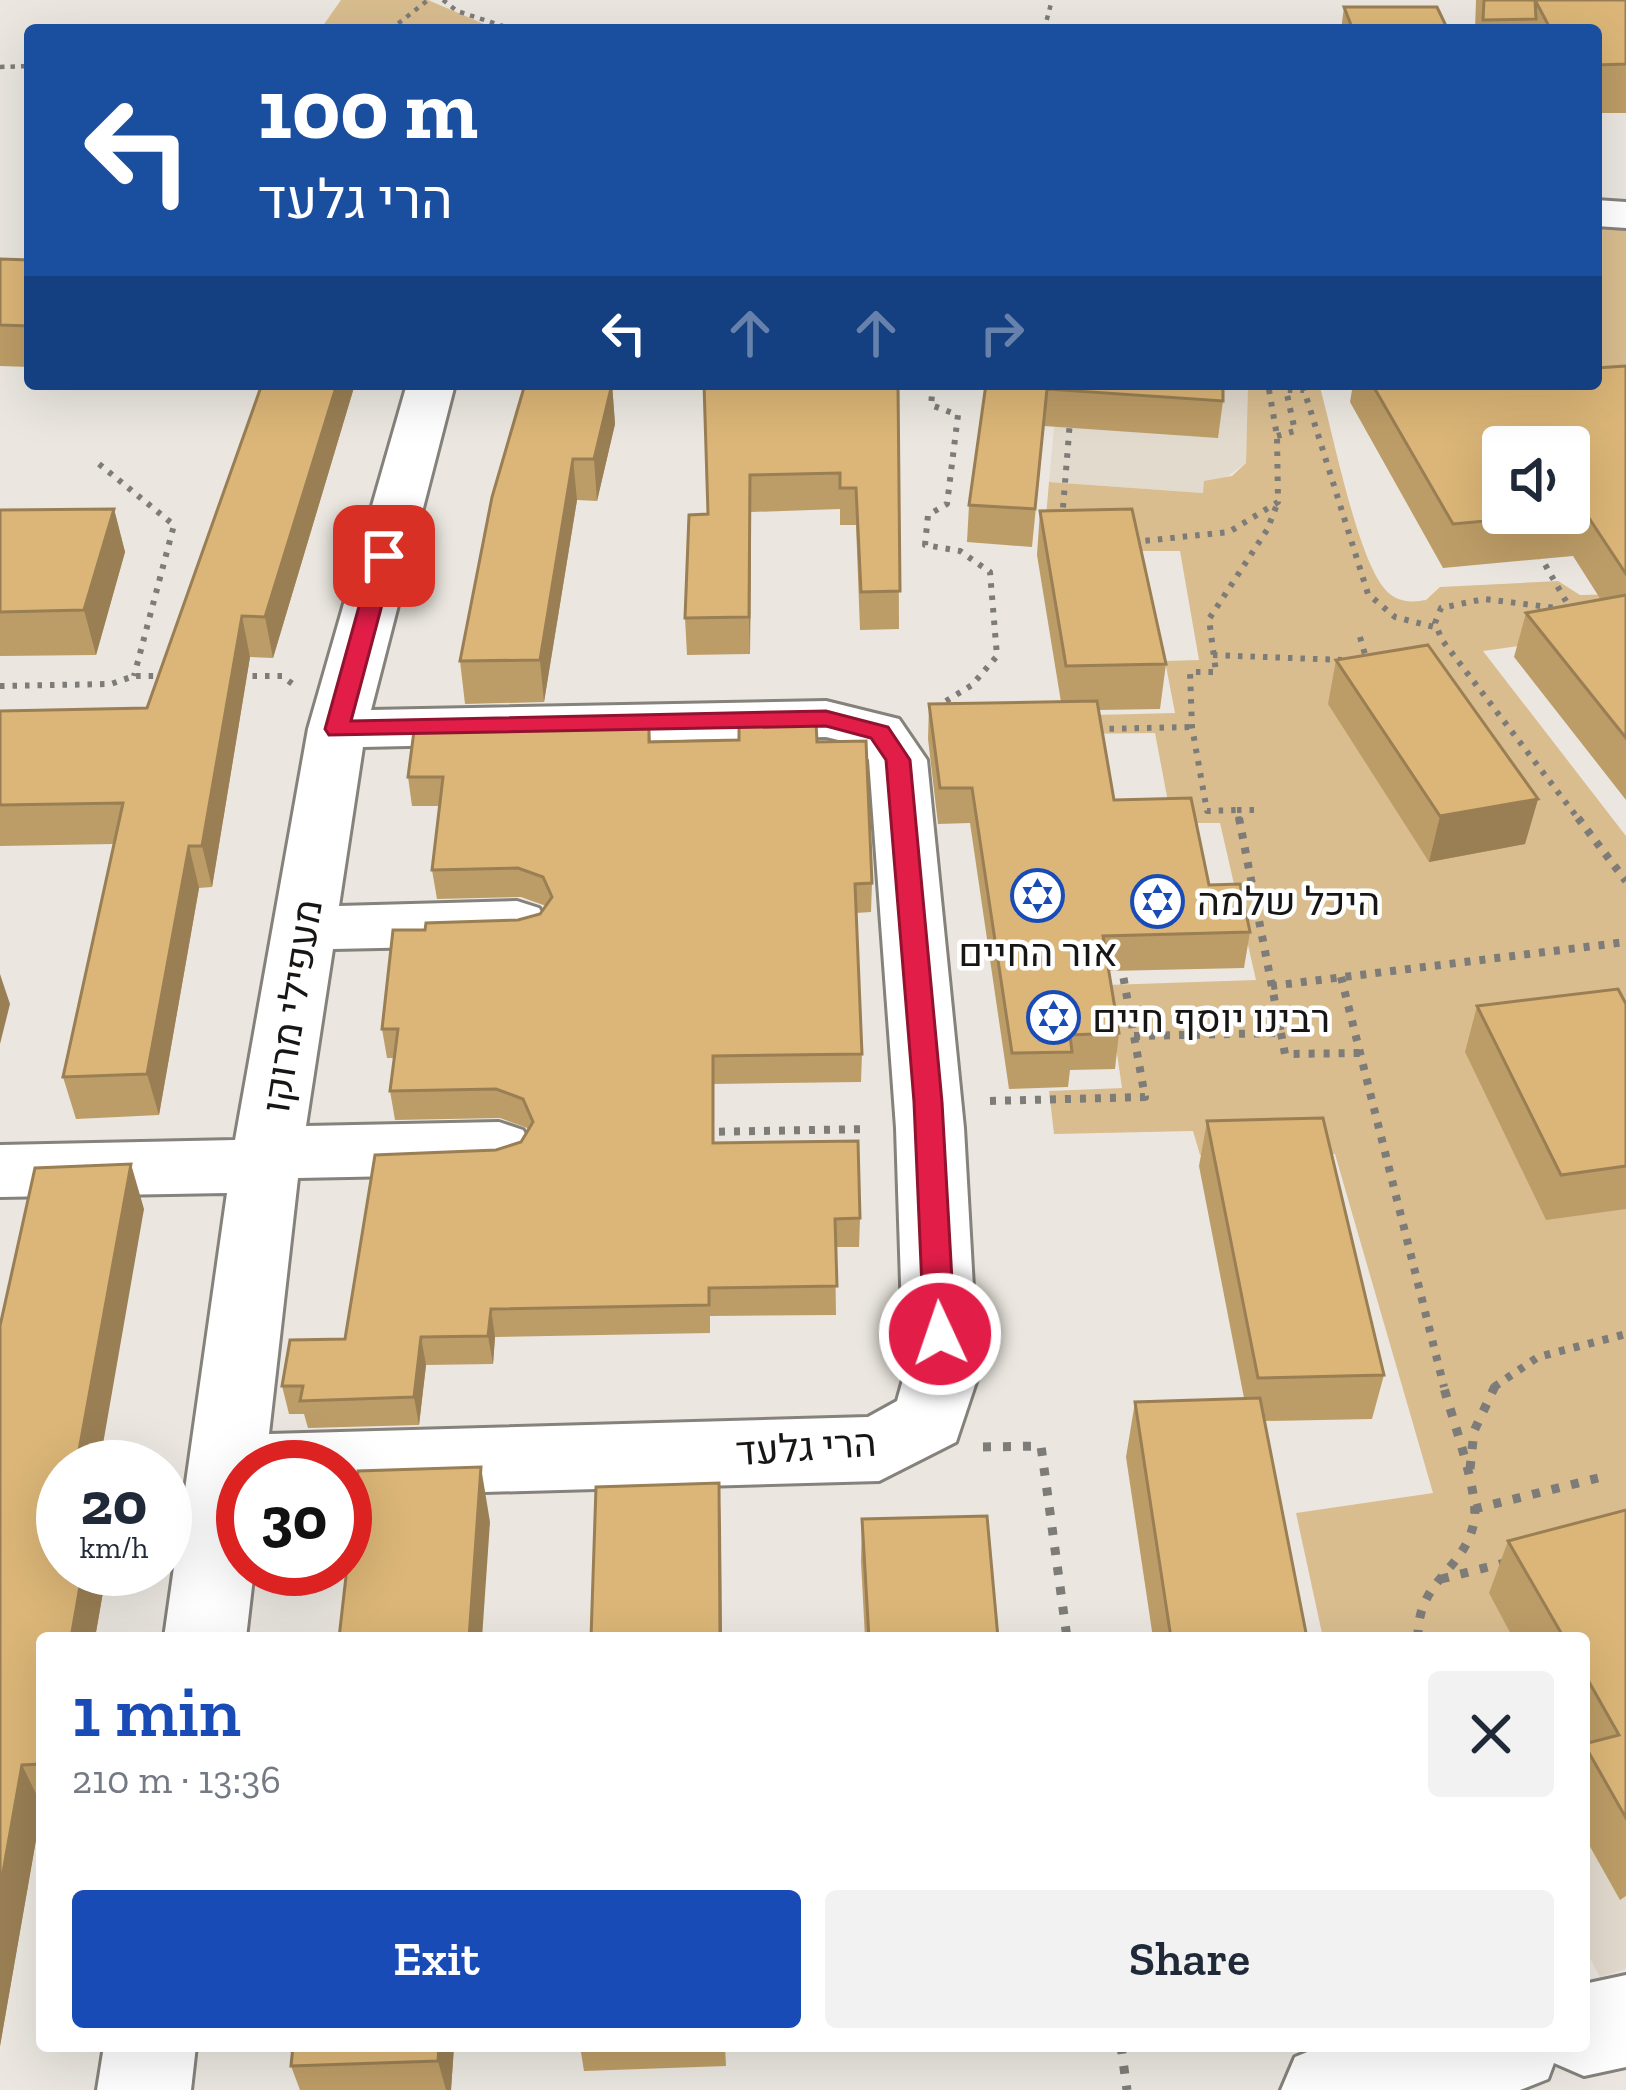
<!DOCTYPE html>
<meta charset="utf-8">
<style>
:root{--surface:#fff;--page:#f2f2f3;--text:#1f2937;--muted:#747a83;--accent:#194bb7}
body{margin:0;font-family:"Zilla Slab",Heebo,serif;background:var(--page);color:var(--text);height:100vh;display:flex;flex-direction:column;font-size:45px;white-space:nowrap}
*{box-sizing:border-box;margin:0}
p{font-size:39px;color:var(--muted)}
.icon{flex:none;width:66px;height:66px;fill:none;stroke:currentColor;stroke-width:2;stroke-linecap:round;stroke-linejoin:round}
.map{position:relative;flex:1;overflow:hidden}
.drawer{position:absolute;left:36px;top:1632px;width:1554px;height:420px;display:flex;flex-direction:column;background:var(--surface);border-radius:12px;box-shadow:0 12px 48px #0002}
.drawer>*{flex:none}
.top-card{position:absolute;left:24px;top:24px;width:1578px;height:366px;border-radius:12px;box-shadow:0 12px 48px #0002;background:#1a4fa0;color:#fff;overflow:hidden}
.tools{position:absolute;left:1482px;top:426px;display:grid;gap:24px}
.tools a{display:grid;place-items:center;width:108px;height:108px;border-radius:12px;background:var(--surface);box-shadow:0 12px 48px #0002;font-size:60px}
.speed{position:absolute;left:36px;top:1440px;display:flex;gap:24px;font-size:60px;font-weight:700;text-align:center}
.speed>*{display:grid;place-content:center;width:156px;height:156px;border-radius:50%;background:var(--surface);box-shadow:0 12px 48px #0002;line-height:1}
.speed small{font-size:30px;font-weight:400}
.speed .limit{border:18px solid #d22;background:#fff;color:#111}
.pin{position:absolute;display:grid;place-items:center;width:102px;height:102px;color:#fff;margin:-51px;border-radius:24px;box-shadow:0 6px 18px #0006}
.me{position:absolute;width:132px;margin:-66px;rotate:357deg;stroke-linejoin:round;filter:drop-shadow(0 0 9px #0008)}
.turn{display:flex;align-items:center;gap:42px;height:252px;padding:0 36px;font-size:54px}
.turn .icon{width:156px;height:156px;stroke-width:2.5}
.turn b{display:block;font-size:84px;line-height:102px}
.lanes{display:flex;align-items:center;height:114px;padding:0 36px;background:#0003;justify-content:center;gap:60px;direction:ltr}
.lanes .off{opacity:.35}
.round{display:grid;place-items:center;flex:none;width:126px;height:126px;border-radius:12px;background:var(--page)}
.head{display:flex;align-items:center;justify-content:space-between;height:204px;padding:0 36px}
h1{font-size:72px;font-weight:600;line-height:90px;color:var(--accent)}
.primary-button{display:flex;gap:24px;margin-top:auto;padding:24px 36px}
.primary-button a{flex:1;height:138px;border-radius:12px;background:var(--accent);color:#fff;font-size:48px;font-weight:600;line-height:138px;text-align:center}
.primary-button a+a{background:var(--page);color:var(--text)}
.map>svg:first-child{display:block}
.built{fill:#e2dacd}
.green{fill:#d9bd8f}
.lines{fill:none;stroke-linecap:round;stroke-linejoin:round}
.minor-casing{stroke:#85817b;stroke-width:6}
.path-far3{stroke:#7e7c78;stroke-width:4.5;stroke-dasharray:4.5 6;stroke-linecap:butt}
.path-far2{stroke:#7e7c78;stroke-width:6;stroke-dasharray:4.5 8;stroke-linecap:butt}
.path-far1{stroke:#7e7c78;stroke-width:8;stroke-dasharray:6 9;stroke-linecap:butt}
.path{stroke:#7e7c78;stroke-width:9;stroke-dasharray:8 12;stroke-linecap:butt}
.minor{fill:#fff;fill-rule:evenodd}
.wall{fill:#bd9d67}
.shaded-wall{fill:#9a7f54}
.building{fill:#dcb678;stroke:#9a7f54;stroke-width:3;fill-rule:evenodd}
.route{fill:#e11d48;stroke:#92132f;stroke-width:3}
.labels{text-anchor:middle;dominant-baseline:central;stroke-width:9;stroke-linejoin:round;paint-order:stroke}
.poi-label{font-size:39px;fill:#171614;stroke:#fff;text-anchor:start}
.street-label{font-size:39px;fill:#171614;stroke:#fff}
</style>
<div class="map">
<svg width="1626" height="2090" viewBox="0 0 1626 2090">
<rect width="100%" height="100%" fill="#ebe7e0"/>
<!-- built -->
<g class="built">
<path d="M1058,384H1248L1246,463L1204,493L1049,482Z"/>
<path d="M1584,1727L1626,1758V1969L1600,1977L1584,1947Z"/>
</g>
<!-- green -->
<g class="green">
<path d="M341,0H428L498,30H320Z"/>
<path d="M1596,213L1626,215V374L1596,372Z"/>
<path d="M1248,384H1319C1333,432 1356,554 1384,588C1395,602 1410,603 1426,600L1440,587L1558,581L1580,595L1626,594V631L1483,651L1626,836V1556L1513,1638H1323L1296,1513L1433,1493L1335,1154L1200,1155L1193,1131L1054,1134L1049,1091L1122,1088L1107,985L1256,980L1220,823H1172L1155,733L929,736L940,719L1175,713L1165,661L1199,660L1180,551H1043L1049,482L1203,493L1204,481L1232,476L1246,463Z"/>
</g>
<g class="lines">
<defs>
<g id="minor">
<path d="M1596,200L1626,202V228L1596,226Z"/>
<path d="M407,384H455L371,710L826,701L899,719L927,760L964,1128L978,1376L956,1442L879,1481L345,1496V1467H243V1569H254L246,1638H164L227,1193L0,1197V1145L235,1140L308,729ZM826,737L859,745L869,760L896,1128L904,1376L897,1401L868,1417L269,1434L298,1178L499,1174L523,1166L533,1148L523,1130L499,1122L306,1126L333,949L517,945L539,938L548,923L539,908L517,901L339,906L363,747Z"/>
<path d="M1626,1975V2067L1584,2076L1554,2063L1548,2079L1520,2090H1281L1295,2057L1322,2046H1584V1984Z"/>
<path d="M104,2046H196L191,2090H97Z"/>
</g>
</defs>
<!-- minor casing -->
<use href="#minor" class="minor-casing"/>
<!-- path-far3 -->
<g class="path-far3">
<path d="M443,0L457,11L515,30"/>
<path d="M1441,28L1480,26"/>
<path d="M390,30L428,0"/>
<path d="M1044,30L1052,0"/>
<path d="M0,67L30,66"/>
</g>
<!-- path-far2 -->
<g class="path-far2">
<path d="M933,384L931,405L958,415L947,504L928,515L925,545L960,551L990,572L997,656L972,685L938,706"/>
<path d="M1277,436L1295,431L1286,390H1304L1368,594L1395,617L1438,628"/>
<path d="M99,464L174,525L134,676"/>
<path d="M1062,520L1070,421"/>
<path d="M1133,542L1229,532L1278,502L1277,436L1268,384"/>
<path d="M1539,554L1571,610"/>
<path d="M1565,609L1484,599L1441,608L1435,623L1442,640L1580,821"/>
<path d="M1360,637L1366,658"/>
<path d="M1213,655L1342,660"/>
<path d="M240,676H282L294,685"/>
<path d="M0,686L111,684L134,676H165"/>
<path d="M1097,729L1192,727"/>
<path d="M1237,810H1254"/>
<path d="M1239,821L1237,810L1207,811L1192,727L1190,672H1216L1209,619L1267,530L1278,502"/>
</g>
<!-- path-far1 -->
<g class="path-far1">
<path d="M1578,818L1626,881"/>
<path d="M1341,977L1444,1387"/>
<path d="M1271,986L1626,942"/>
<path d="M1281,1033L1285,1054L1361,1053"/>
<path d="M1134,1036L1281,1033L1239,818"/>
<path d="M990,1101L1145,1097L1121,964"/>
<path d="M704,1132L869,1129"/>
<path d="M1494,1387L1538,1357L1626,1334"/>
</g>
<!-- path -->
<g class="path">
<path d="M983,1447L1041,1446L1067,1638"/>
<path d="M1470,1469L1474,1431L1496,1384"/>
<path d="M1474,1509L1598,1478"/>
<path d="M1441,1579L1508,1562"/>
<path d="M1418,1638C1417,1579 1464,1572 1474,1522C1480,1493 1451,1416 1443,1384"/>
<path d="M1121,2046L1127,2090"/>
</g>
<!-- minor -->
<use href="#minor" class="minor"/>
</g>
<!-- wall -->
<g class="wall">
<path d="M1476,0H1626V113H1596V30H1475Z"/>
<path d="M1344,7L1448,30H1341Z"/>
<path d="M0,259L30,260V367L0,366Z"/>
<path d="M1626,366V800L1514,657L1526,613L1601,600L1573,556L1443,568L1350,402L1353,384H1596Z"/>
<path d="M262,384H355L273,658L250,657L212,887L199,888L159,1115L76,1119L63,1077L114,844L0,846V711L147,708Z"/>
<path d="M515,384H612L615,424L597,501L577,500L544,702L465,704L460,661L524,389L516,388Z"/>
<path d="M704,384H898L899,629L860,630L856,525H840V509L751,512L750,654L687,655L685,618L708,514Z"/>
<path d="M986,384L1223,401L1218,438L1044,426L1032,547L967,542L969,505Z"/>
<path d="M114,509L125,552L96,655L0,656V510Z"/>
<path d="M1040,511L1166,664L1160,709L1099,710L1114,800L1209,885L1250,932L1244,968L1109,971L1119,1033L1115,1069L1070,1070L1068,1087L1009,1089L970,823L938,824L928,739L929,704L1061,702L1037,555Z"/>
<path d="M1336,660L1538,799L1525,844L1429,862L1328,704Z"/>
<path d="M534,719L535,724L649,722L651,742H817L872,883L871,912L856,913L862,1054L861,1082L714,1084V1143L860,1218L859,1247H835L836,1315L710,1316V1333L495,1337L493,1364L426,1365L419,1425L308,1428L304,1414H289L282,1386L345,1339L496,1150L521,1142L528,1130L527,1128L500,1118L395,1120L390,1091L394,1058H387L382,1029L425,930L518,920L540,914L546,906L521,897L437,899L432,870L440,806H412L408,777L451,731Z"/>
<path d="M1626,1004V1209L1546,1220L1465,1052L1477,1006Z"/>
<path d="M1207,1121L1384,1375L1372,1419L1264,1421L1307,1638H1153L1126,1457L1135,1402L1244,1398L1199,1166Z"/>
<path d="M144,1209L63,1467L107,1569L95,1638H42V1805L0,2046V1326Z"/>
<path d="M1626,1510V1896L1620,1900L1584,1836V1638H1513L1489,1593L1508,1541Z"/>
<path d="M862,1519L998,1638H865L861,1562Z"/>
<path d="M454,2046L451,2090H300L291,2066Z"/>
<path d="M580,2046H725L726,2066L584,2071Z"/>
</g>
<!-- shaded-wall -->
<g class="shaded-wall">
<path d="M337,384H355L273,658L265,617Z"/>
<path d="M612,384L615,424L597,501L594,459Z"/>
<path d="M573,459L577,500L544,702L540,660Z"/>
<path d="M750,475L751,512L750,654L749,617Z"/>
<path d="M114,509L125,552L96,655L84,610Z"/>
<path d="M242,616L250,657L212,887L202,846Z"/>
<path d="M1538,799L1525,844L1429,862L1440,816Z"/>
<path d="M189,846L199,888L159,1115L147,1074Z"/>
<path d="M0,974L10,1004L0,1044Z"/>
<path d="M131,1164L144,1209L99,1467H76Z"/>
<path d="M491,1309L495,1337L493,1364L488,1336Z"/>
<path d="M421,1337L426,1365L419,1425L414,1397Z"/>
<path d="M481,1467L490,1522L482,1638H469Z"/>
<path d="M719,1483L721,1526L722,1638H720Z"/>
<path d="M83,1569H107L95,1638H71Z"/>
<path d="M22,1765L42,1806L0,2046V1889Z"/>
<path d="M439,2046H454L451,2090H446L438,2061Z"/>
</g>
<!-- building -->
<g class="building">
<path d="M1484,0H1626V64L1596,65V30H1551L1535,0L1536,19L1483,20Z"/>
<path d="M1344,7H1437L1448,30H1353Z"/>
<path d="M0,259L30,260V326L0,325Z"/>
<path d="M1626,366V574L1585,512L1453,524L1372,384H1596V368ZM1503,447H1569V513H1503Z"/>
<path d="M262,384H337L265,617L242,616L202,846H189L147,1074L63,1077L123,803L0,805V711L147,708Z"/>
<path d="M525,384H612L594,459H573L540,660L460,661L492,497Z"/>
<path d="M704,384H898L900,591L861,592L856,488H840V473L750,475L749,617L685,618L689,515L708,514Z"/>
<path d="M986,384H1223V401L1047,389L1035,509L969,505Z"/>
<path d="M114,509L84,610L0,612V510Z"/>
<path d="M1132,509L1166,664L1066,666L1040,511Z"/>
<path d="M1626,595V738L1526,613Z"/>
<path d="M1428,645L1538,799L1440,816L1336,660Z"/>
<path d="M1097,701L1114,800L1191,798L1209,885L1240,884L1250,932L1103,936L1119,1033L1070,1035L1072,1052L1012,1053L972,788H940L929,704Z"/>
<path d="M534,719L533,724L649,722V742L739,740V722H816L817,742L866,741L872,883L855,884L862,1054L713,1056V1143L858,1141L860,1218L835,1219L837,1286L709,1288V1305L491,1309L488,1336L421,1337L414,1397L300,1401L303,1386H282L290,1340L345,1339L375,1155L496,1150L521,1142L533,1122L523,1099L496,1089L390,1091L398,1029H382L393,930H425L426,923L518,920L540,914L552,897L543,877L518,868L432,870L443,777H408L414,731H451L452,721Z"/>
<path d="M1618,989L1626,1004V1166L1561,1175L1477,1006Z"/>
<path d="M1323,1118L1384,1375L1258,1378L1207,1121Z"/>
<path d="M131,1164L76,1467H63V1569H83L71,1638H42V1764L22,1765L0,1889V1326L35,1168Z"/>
<path d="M1260,1398L1307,1638H1171L1135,1402Z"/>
<path d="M481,1467L469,1638H339L358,1471Z"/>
<path d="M719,1483L720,1638H591L596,1487Z"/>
<path d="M1626,1510V1818L1584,1744L1619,1735L1584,1673V1638H1564L1508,1541Z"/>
<path d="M987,1516L998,1638H869L862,1519Z"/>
<path d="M293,2046H439L438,2061L291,2066Z"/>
</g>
<!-- route -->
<path class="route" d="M384,550L395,556L351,721L826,711L888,727L910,760L942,1102L955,1334L950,1343L940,1347L924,1334L914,1102L886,760L871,738L826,726L329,735L325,729L373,556Z"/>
<!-- icons -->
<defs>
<symbol id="synagogue-ring" viewBox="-11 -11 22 22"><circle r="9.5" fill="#fff" stroke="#194bb7" stroke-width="1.5"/><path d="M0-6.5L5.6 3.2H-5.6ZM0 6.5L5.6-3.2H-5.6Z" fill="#194bb7"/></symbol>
</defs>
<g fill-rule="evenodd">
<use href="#synagogue-ring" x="1008" y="866" width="59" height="59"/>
<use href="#synagogue-ring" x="1128" y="872" width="59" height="59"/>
<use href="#synagogue-ring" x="1024" y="988" width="59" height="59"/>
</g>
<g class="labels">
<!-- poi labels -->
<g class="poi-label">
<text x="1197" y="901">היכל שלמה</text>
<text x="1038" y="952" text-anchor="middle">אור החיים</text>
<text x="1092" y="1018">רבינו יוסף חיים</text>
</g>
<!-- street labels -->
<g class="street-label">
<text transform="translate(292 1006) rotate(-81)">מעפילי מרוקו</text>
<text transform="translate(806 1447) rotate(-4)">הרי גלעד</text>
</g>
</g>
</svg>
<div class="tools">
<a><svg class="icon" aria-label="sound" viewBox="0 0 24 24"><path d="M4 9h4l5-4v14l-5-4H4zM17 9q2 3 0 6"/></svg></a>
</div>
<div class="speed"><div>20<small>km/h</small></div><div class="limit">30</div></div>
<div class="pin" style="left:384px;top:556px;background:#d93025"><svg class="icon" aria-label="arrive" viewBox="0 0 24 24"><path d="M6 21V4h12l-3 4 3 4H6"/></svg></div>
<svg class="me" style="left:940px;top:1334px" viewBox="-20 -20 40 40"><circle r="17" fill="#e11d48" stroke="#fff" stroke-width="3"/><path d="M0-11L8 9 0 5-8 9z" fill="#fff"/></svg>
<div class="top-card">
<div class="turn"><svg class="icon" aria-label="left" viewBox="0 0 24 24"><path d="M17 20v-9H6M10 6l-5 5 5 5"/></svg><div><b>100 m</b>הרי גלעד</div></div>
<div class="lanes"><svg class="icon" aria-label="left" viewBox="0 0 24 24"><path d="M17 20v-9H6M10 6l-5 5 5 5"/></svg><svg class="icon off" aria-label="ahead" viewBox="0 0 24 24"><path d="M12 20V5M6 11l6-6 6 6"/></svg><svg class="icon off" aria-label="ahead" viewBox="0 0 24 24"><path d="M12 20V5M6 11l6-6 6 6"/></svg><svg class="icon off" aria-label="right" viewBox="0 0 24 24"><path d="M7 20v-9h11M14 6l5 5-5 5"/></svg></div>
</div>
<section class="drawer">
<div class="head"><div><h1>1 min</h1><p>210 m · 13:36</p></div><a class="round"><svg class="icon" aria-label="close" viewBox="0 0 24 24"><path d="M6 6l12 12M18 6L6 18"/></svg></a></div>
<div class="primary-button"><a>Exit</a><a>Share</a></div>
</section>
</div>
